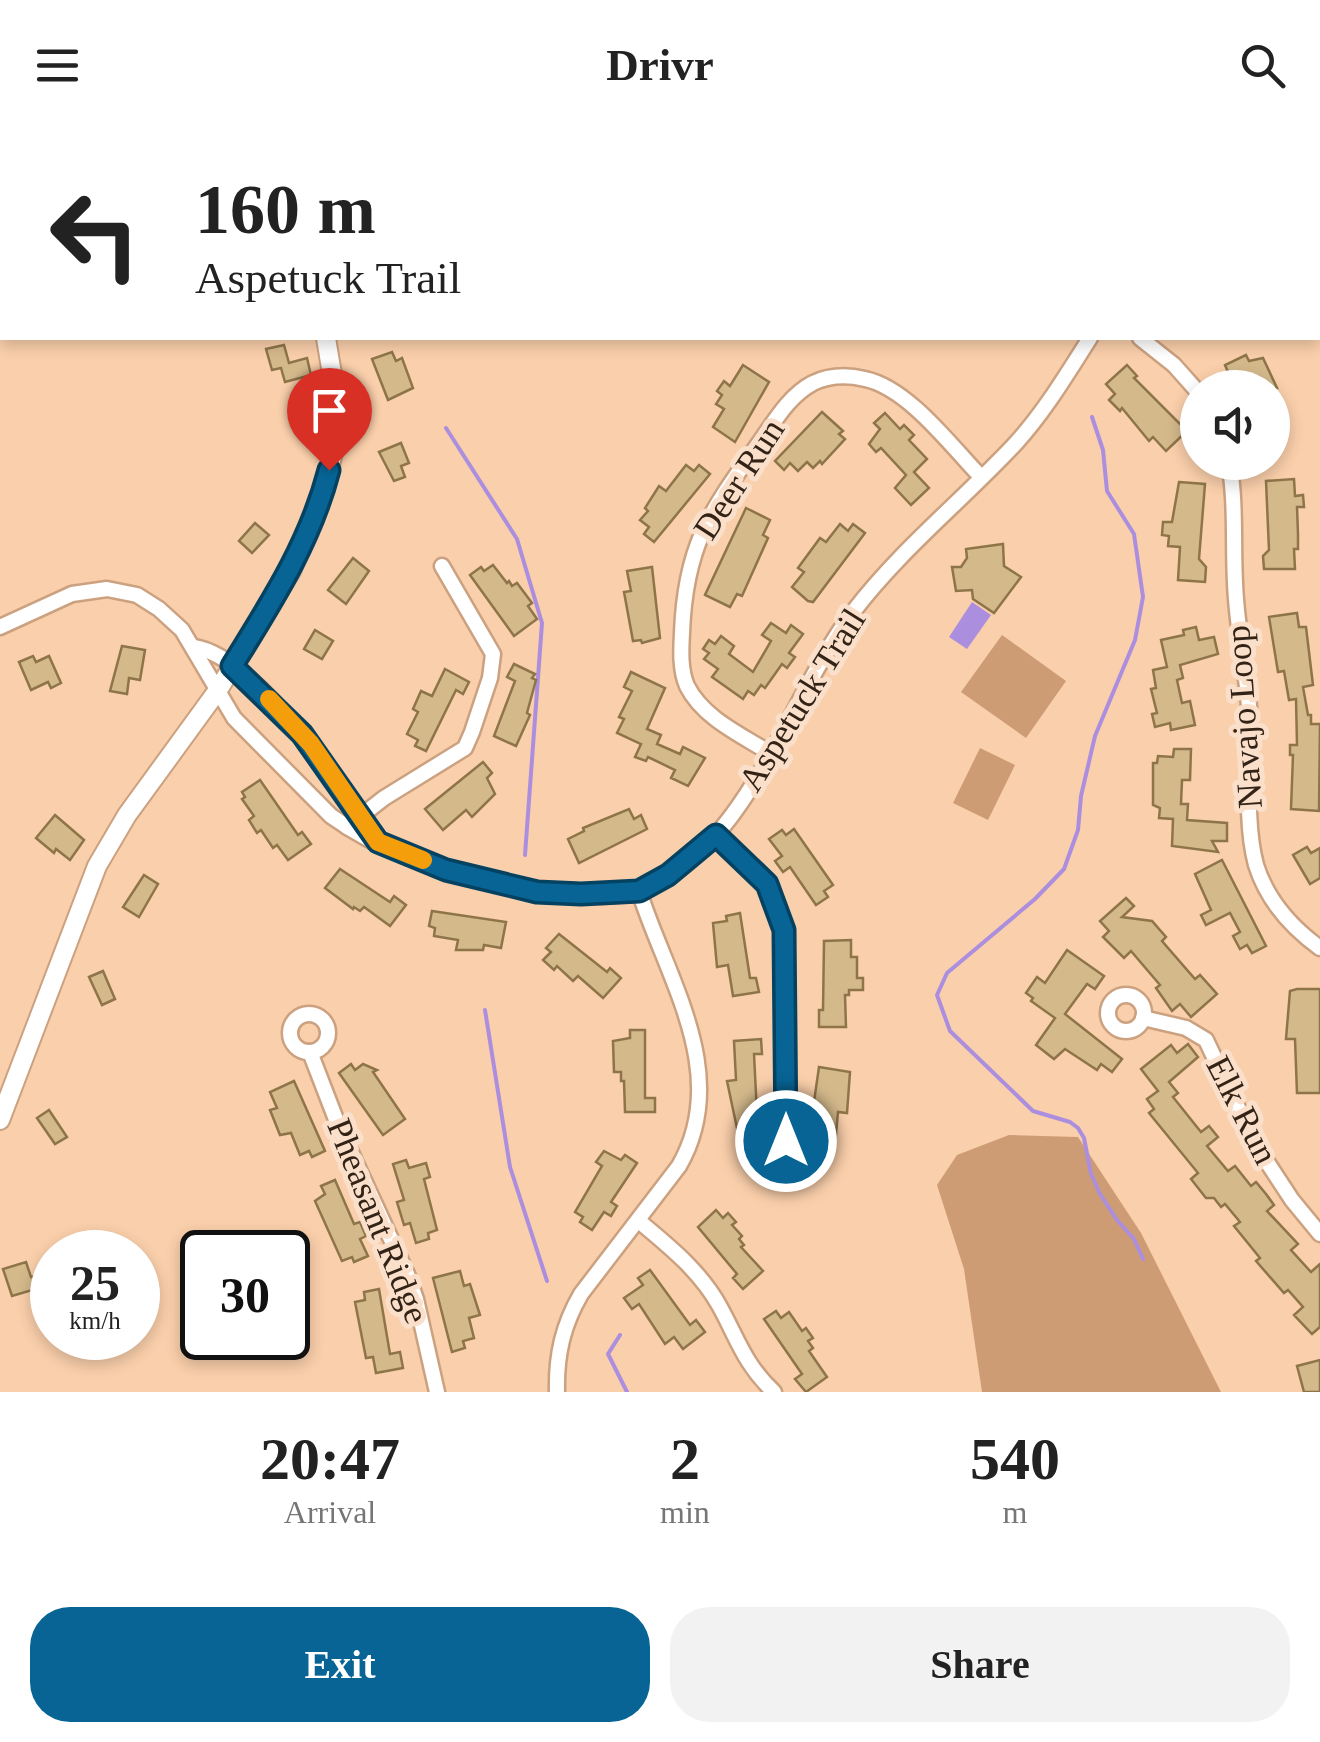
<!DOCTYPE html>
<style>
:root{--surface:#fff;--page:#f2f2f2;--text:#222;--muted:#767676;--accent:#076494}
body{margin:0;font-family:"Times New Roman",serif;background:var(--page);color:var(--text);height:100vh;display:flex;flex-direction:column;font-size:38px;white-space:nowrap}
*{box-sizing:border-box;margin:0}
p{font-size:32px;color:var(--muted)}
.icon{flex:none;width:55px;height:55px;fill:none;stroke:currentColor;stroke-width:2;stroke-linecap:round;stroke-linejoin:round}
.map{position:relative;height:1262px;overflow:hidden}
.side{display:flex;flex-direction:column;background:var(--surface);flex:1}
.side>*{flex:none}
.hud{position:absolute;left:0px;top:0px;width:1320px;height:210px;box-shadow:0 5px 15px #0003;background:#fff;color:var(--text);overflow:hidden}
.buttons{position:absolute;left:1180px;top:240px;display:grid;gap:20px}
.buttons a{display:grid;place-items:center;width:110px;height:110px;border-radius:50%;background:var(--surface);box-shadow:0 5px 15px #0003;font-size:50px}
.speed{position:absolute;left:30px;top:1100px;display:flex;gap:20px;font-size:50px;font-weight:700;text-align:center}
.speed>*{display:grid;place-content:center;width:130px;height:130px;border-radius:50%;background:var(--surface);box-shadow:0 5px 15px #0003;line-height:1}
.speed small{font-size:25px;font-weight:400}
.speed .limit{border:5px solid #111;border-radius:15px;background:#fff;color:#111}
.pin{position:absolute;display:grid;place-items:center;width:85px;height:85px;color:#fff;margin:-102px -42px;border-radius:50% 50% 50% 0;rotate:-45deg;box-shadow:0 0 10px #0007}
.pin .icon{rotate:45deg}
.me{position:absolute;width:110px;margin:-55px;rotate:0deg;stroke-linejoin:round;filter:drop-shadow(0 0 8px #0008)}
.turn{display:flex;align-items:center;gap:35px;height:210px;padding:0 30px;font-size:45px}
.turn .icon{width:130px;height:130px;stroke-width:2.5}
.turn b{display:block;font-size:70px;line-height:85px}
.eta{display:flex;justify-content:space-evenly;align-items:center;height:170px;text-align:center}
.eta b{font-size:60px;font-weight:800;line-height:70px}
.action{display:flex;gap:20px;margin-top:auto;padding:20px 30px}
.action a{flex:1;height:115px;border-radius:40px;background:var(--accent);color:#fff;font-size:40px;font-weight:800;line-height:115px;text-align:center}
.action a+a{background:var(--page);color:var(--text)}
header{display:flex;justify-content:space-between;align-items:center;height:130px;padding:0 30px;background:var(--surface);font-size:45px;font-weight:800}
.map>svg:first-child{display:block}
.green{fill:#cd9c74}
.water{fill:#ac8ede}
.lines{fill:none;stroke-linecap:round;stroke-linejoin:round}
.stream{stroke:#ac8ede;stroke-width:4}
.building{fill:#d4b98b;stroke:#8e7549;stroke-width:2.5}
.street-casing{stroke:#cba180;stroke-width:19}
.secondary-casing{stroke:#cba180;stroke-width:22}
.street{stroke:#fff;stroke-width:14}
.secondary{stroke:#fff;stroke-width:18}
.route-casing{stroke:#054160;stroke-width:25}
.route{stroke:#076494;stroke-width:18}
.slow{stroke:#f59e0b;stroke-width:18}
.labels{text-anchor:middle;dominant-baseline:central;stroke-width:10;stroke-linejoin:round;paint-order:stroke}
.street-label{font-size:35px;fill:#332316;stroke:#fae0cb}
</style>
<header><svg class="icon" aria-label="menu" viewBox="0 0 24 24"><path d="M4 6h16M4 12h16M4 18h16"/></svg>Drivr<svg class="icon" aria-label="search" viewBox="0 0 24 24"><circle cx="10" cy="10" r="6"/><path d="M15 15l6 6"/></svg></header>
<div class="map">
<svg width="1320" height="1262" viewBox="0 0 1320 1262">
<rect width="100%" height="100%" fill="#facfab"/>
<!-- green -->
<g class="green">
<path d="M1002,505L1066,551L1026,608L961,562Z"/>
<path d="M980,618L1015,635L988,690L953,673Z"/>
<path d="M1009,1005L1078,1007L1141,1103L1221,1262H982L964,1139L937,1055L957,1025Z"/>
</g>
<!-- water -->
<path class="water" d="M972,472L991,485L967,519L949,507Z"/>
<g class="lines">
<!-- stream -->
<g class="stream">
<path d="M1092,287L1103,320L1107,361L1134,404L1143,467L1135,510L1095,606L1081,666L1078,700L1064,739L1035,769L947,843L937,865L950,901L1033,981L1070,992L1078,998L1084,1008L1091,1044L1100,1064L1117,1090L1134,1109L1143,1129"/>
<path d="M446,298L517,409L542,493L525,725"/>
<path d="M485,880L510,1037L547,1151"/>
<path d="M620,1205L608,1224L627,1262"/>
</g>
</g>
<!-- building -->
<g class="building">
<path d="M284,215L289,233L307,228L311,245L285,252L281,238L272,240L266,219Z"/>
<path d="M392,222L396,231L402,228L413,258L388,270L372,229Z"/>
<path d="M1246,225L1249,231L1263,228L1277,258H1235L1225,235Z"/>
<path d="M743,235L769,252L735,312L713,297L724,279L716,274L722,265L717,261L724,251L730,256Z"/>
<path d="M1127,235L1137,246L1134,248L1187,301L1166,321L1153,307L1149,311L1122,278L1120,281L1109,270L1115,264L1106,254Z"/>
<path d="M822,282L843,301L839,304L845,309L822,334L820,331L813,338L807,332L798,341L790,333L784,340L775,331Z"/>
<path d="M885,283L900,299L904,295L914,305L909,310L927,329L914,342L929,358L911,375L895,358L906,345L881,318L876,322L869,314L880,299L874,293Z"/>
<path d="M401,313L409,333L401,336L405,347L394,351L379,322Z"/>
<path d="M686,335L694,341L699,335L710,344L654,412L644,404L649,397L640,390L648,381L645,378L659,356L666,361Z"/>
<path d="M1294,349L1295,366L1303,365L1304,377H1297L1298,404V419H1294L1295,439H1264L1263,426L1269,420L1266,351Z"/>
<path d="M1179,352L1205,354L1199,429L1206,437L1205,452L1178,450L1180,417L1168,416L1169,406L1162,405L1163,392H1172Z"/>
<path d="M746,378L770,390L763,405L768,408L742,466L737,464L730,477L705,465Z"/>
<path d="M255,393L269,405L252,423L239,411Z"/>
<path d="M840,394L848,401L853,394L865,403L813,472L808,471L792,457L804,442L798,438L820,408L826,412Z"/>
<path d="M1003,414L1004,436L1021,447L994,483L973,469L972,460L956,461L952,437H961L967,428L966,419Z"/>
<path d="M353,428L369,441L346,474L328,460Z"/>
<path d="M493,435L507,453L509,451L512,456L517,453L532,473L528,476L537,489L514,506L470,445L481,437L484,441Z"/>
<path d="M652,437L660,508L642,513L641,510L633,511L624,462L631,461L627,441Z"/>
<path d="M1297,483L1299,497H1306L1313,555L1303,557L1308,585H1311V594H1320L1319,681L1291,679L1293,625H1290V615H1297L1296,569L1289,570L1284,541L1278,542L1269,487Z"/>
<path d="M771,493L786,503L791,495L803,504L789,523L795,527L787,538L782,534L765,558L761,555L754,565L748,561L743,569L712,547L718,539L704,529L709,523L703,519L709,510L715,514L721,506L734,516L729,524L753,542L771,511L762,505Z"/>
<path d="M1196,497L1199,510L1214,507L1218,524L1180,535L1183,548L1177,550L1182,573L1190,571L1195,595L1171,600L1170,593L1155,597L1152,584L1157,583L1151,559L1156,558L1153,540L1167,537L1161,510L1184,505L1183,500Z"/>
<path d="M315,500L333,511L322,529L304,519Z"/>
<path d="M122,516L145,520L140,550L129,548L127,564L110,561Z"/>
<path d="M33,526L36,532L49,526L61,553L51,558L48,552L31,560L19,532Z"/>
<path d="M514,534L535,544L532,548L536,550L527,583L530,585L516,616L494,606L515,551L507,547Z"/>
<path d="M445,539L469,552L463,564L456,560L426,621L415,616L418,610L407,604L418,582L413,579L421,561L432,566Z"/>
<path d="M631,542L665,558L647,599L661,605L657,614L680,624L683,617L705,628L688,656L671,648L675,640L648,627L646,631L635,627L641,614L617,603L624,589L619,587L632,561L624,557Z"/>
<path d="M1174,619H1191L1190,650H1182L1181,674H1188L1187,690L1227,693V711H1212L1218,722L1172,716L1173,689L1159,688L1160,678L1153,675V633H1157L1158,626L1173,627Z"/>
<path d="M483,632L492,643L487,648L495,664L472,687L466,680L443,700L425,679Z"/>
<path d="M260,650L298,705L302,702L311,714L288,730L277,715L273,718L261,700L257,703L249,690L254,686L242,669L245,667L242,662Z"/>
<path d="M629,679L634,689L641,685L647,699L579,733L568,709L584,701L583,698Z"/>
<path d="M55,685L84,710L70,730L56,719L54,723L36,708Z"/>
<path d="M794,699L833,755L824,761L828,767L816,775L790,737L783,742L775,731L782,726L769,709L782,700L786,705Z"/>
<path d="M1307,717L1311,723L1320,718V748L1310,754L1293,725Z"/>
<path d="M1222,730L1266,816L1252,823L1247,815L1240,819L1233,806L1240,802L1230,783L1206,795L1201,785L1211,780L1195,744Z"/>
<path d="M340,739L390,772L394,766L406,775L390,796L364,777L360,781L354,777L353,779L325,758Z"/>
<path d="M144,745L158,754L139,787L123,777Z"/>
<path d="M1126,768L1134,776L1122,787L1152,791L1166,807L1162,811L1195,849L1200,845L1217,864L1191,887L1180,874L1172,881L1156,858L1160,855L1131,821L1124,828L1103,807L1109,801L1100,791Z"/>
<path d="M432,781L506,792L501,818L484,815L483,820H456L458,810L434,806L435,798L429,796Z"/>
<path d="M740,783L750,848H756L759,862L733,866L728,835L717,837L713,793L727,791L726,786Z"/>
<path d="M559,804L607,842L610,838L621,848L603,868L578,846L573,851L557,836L554,840L543,830L551,822L546,818Z"/>
<path d="M851,810V827H857V848H863V860H849V865H845L846,897H819V880H823L824,811Z"/>
<path d="M1067,820L1104,846L1095,859L1087,854L1065,884L1122,929L1112,942L1101,934L1097,940L1065,919L1054,929L1036,915L1055,888L1031,871L1033,868L1026,863L1037,847L1045,853Z"/>
<path d="M103,841L115,869L102,875L89,847Z"/>
<path d="M1297,859H1320V963H1297L1295,909H1286L1290,861Z"/>
<path d="M630,900H645V968H655V982H625L624,951H621V942H614L613,911L630,908Z"/>
<path d="M761,909L762,924H754L757,984H765L766,1001L738,1003L727,951L736,950L734,911Z"/>
<path d="M1188,914L1198,927L1169,952L1178,963L1173,967L1201,1002L1209,996L1218,1007L1207,1016L1228,1041L1235,1036L1251,1056L1256,1052L1266,1064L1274,1075L1267,1081L1298,1114L1291,1120L1311,1142L1320,1134V1197L1312,1204L1294,1185L1303,1177L1288,1160L1284,1163L1256,1131L1260,1128L1234,1096L1240,1092L1225,1074L1221,1077L1214,1068H1206L1191,1049L1198,1043L1149,983L1154,979L1147,969L1158,961L1141,939L1171,915L1177,923Z"/>
<path d="M351,934L355,940L363,934L377,940L373,942L405,989L383,1005L339,943Z"/>
<path d="M819,937L850,942L847,983L838,982L835,1015L808,1013Z"/>
<path d="M294,951L325,1021L312,1027L309,1021L300,1025L291,1003L280,1005L270,980L277,978L270,962Z"/>
<path d="M49,980L67,1007L55,1014L37,988Z"/>
<path d="M604,1021L621,1030L625,1025L637,1033L611,1072L617,1076L611,1086L604,1082L592,1100L580,1092L583,1087L575,1082L602,1036L596,1032Z"/>
<path d="M406,1030L409,1038L426,1033L430,1047L424,1049L437,1100L428,1103L429,1109L416,1113L410,1093L404,1095L397,1072L404,1070L393,1034Z"/>
<path d="M335,1050L354,1094L360,1092L366,1106L360,1109L368,1126L354,1132L352,1127L342,1131L315,1071L325,1064L321,1056Z"/>
<path d="M716,1080L723,1088L728,1083L736,1092L732,1095L742,1106L739,1109L744,1115L741,1117L763,1141L743,1159L733,1148L737,1144L698,1097Z"/>
<path d="M26,1132L31,1147L42,1144L46,1156L12,1166L3,1139Z"/>
<path d="M650,1140L690,1195L696,1190L705,1202L683,1219L674,1207L665,1214L639,1174L632,1179L624,1168L643,1155L638,1148Z"/>
<path d="M460,1141L464,1156L470,1154L480,1185L469,1188L474,1208L463,1211L465,1218L452,1222L433,1148Z"/>
<path d="M379,1159L390,1224L400,1222L403,1238L376,1243L373,1227L366,1228L355,1172L365,1170L364,1162Z"/>
<path d="M776,1181L781,1188L789,1182L802,1201L806,1198L813,1208L808,1211L813,1218L809,1221L827,1247L806,1262L795,1249L802,1244L764,1189Z"/>
<path d="M1320,1230V1262H1304L1297,1236Z"/>
</g>
<g class="lines">
<defs>
<g id="street">
<path d="M1298,2L1302,0"/>
<path d="M1140,208L1174,235L1198,262"/>
<path d="M1229,332C1237,377 1232,424 1236,469C1239,510 1248,549 1250,590C1251,637 1244,690 1256,735C1267,770 1291,797 1320,818"/>
<path d="M0,497L72,464L107,459L137,465L159,479L182,500L234,588L331,686C382,723 452,745 513,757C545,764 610,771 641,760C748,720 789,566 853,482C901,419 963,370 1016,313C1045,281 1067,244 1090,208"/>
<path d="M194,517C255,526 347,661 378,712"/>
<path d="M770,623C741,605 703,588 687,556C680,540 681,520 682,503C685,417 709,383 757,316C773,294 788,266 813,253C830,245 848,245 865,249C908,258 951,316 981,347"/>
<path d="M347,697L384,668L465,618L472,602L490,548L493,524L442,436"/>
<path d="M716,705L767,754L784,800L785,1049"/>
<circle cx="1126" cy="883" r="18"/>
<circle cx="309" cy="903" r="19"/>
<path d="M1143,888L1186,898L1206,910L1254,1012L1292,1070L1320,1104"/>
<path d="M310,922L337,992L407,1144L416,1169L437,1262"/>
<path d="M640,1092C670,1117 701,1142 720,1177C738,1210 745,1235 774,1262"/>
<path d="M557,1262C556,1225 563,1195 581,1164L679,1036C732,944 667,849 639,761"/>
</g>
<g id="secondary">
<path d="M269,0L270,2"/>
<path d="M0,990L97,736L127,685L218,560L291,441L321,370L336,311L338,280L326,208"/>
</g>
</defs>
<!-- street casing -->
<use href="#street" class="street-casing"/>
<!-- secondary casing -->
<use href="#secondary" class="secondary-casing"/>
<!-- street -->
<use href="#street" class="street"/>
<!-- secondary -->
<use href="#secondary" class="secondary"/>
</g>
<g class="lines">
<defs>
<path id="route" d="M329,340C310,413 271,473 232,536L302,604L378,712L446,740L537,762L581,764L639,761L668,745L716,705L767,754L784,800L786,1011"/>
</defs>
<!-- route casing -->
<use href="#route" class="route-casing"/>
<!-- route -->
<use href="#route" class="route"/>
<!-- slow -->
<path class="slow" d="M269,569L311,614L378,712L423,730"/>
</g>
<g class="labels">
<!-- street labels -->
<g class="street-label">
<text transform="translate(739 349) rotate(-57)">Deer Run</text>
<text transform="translate(802 570) rotate(-58)">Aspetuck Trail</text>
<text transform="translate(1244 587) rotate(-94)">Navajo Loop</text>
<text transform="translate(1242 980) rotate(63)">Elk Run</text>
<text transform="translate(378 1091) rotate(68)">Pheasant Ridge</text>
</g>
</g>
</svg>
<div class="buttons">
<a><svg class="icon" aria-label="sound" viewBox="0 0 24 24"><path d="M4 9h4l5-4v14l-5-4H4zM17 9q2 3 0 6"/></svg></a>
</div>
<div class="speed"><div>25<small>km/h</small></div><div class="limit">30</div></div>
<div class="pin" style="left:329px;top:340px;background:#d93025"><svg class="icon" aria-label="arrive" viewBox="0 0 24 24"><path d="M6 21V4h12l-3 4 3 4H6"/></svg></div>
<svg class="me" style="left:786px;top:1011px" viewBox="-20 -20 40 40"><circle r="17" fill="#076494" stroke="#fff" stroke-width="3"/><path d="M0-11L8 9 0 5-8 9z" fill="#fff"/></svg>
<div class="hud">
<div class="turn"><svg class="icon" aria-label="left" viewBox="0 0 24 24"><path d="M17 20v-9H6M10 6l-5 5 5 5"/></svg><div><b>160 m</b>Aspetuck Trail</div></div>
</div>
</div>
<section class="side">
<div class="eta">
<div><b>20:47</b><p>Arrival</p></div>
<div><b>2</b><p>min</p></div>
<div><b>540</b><p>m</p></div>
</div>
<div class="action"><a>Exit</a><a>Share</a></div>
</section>
